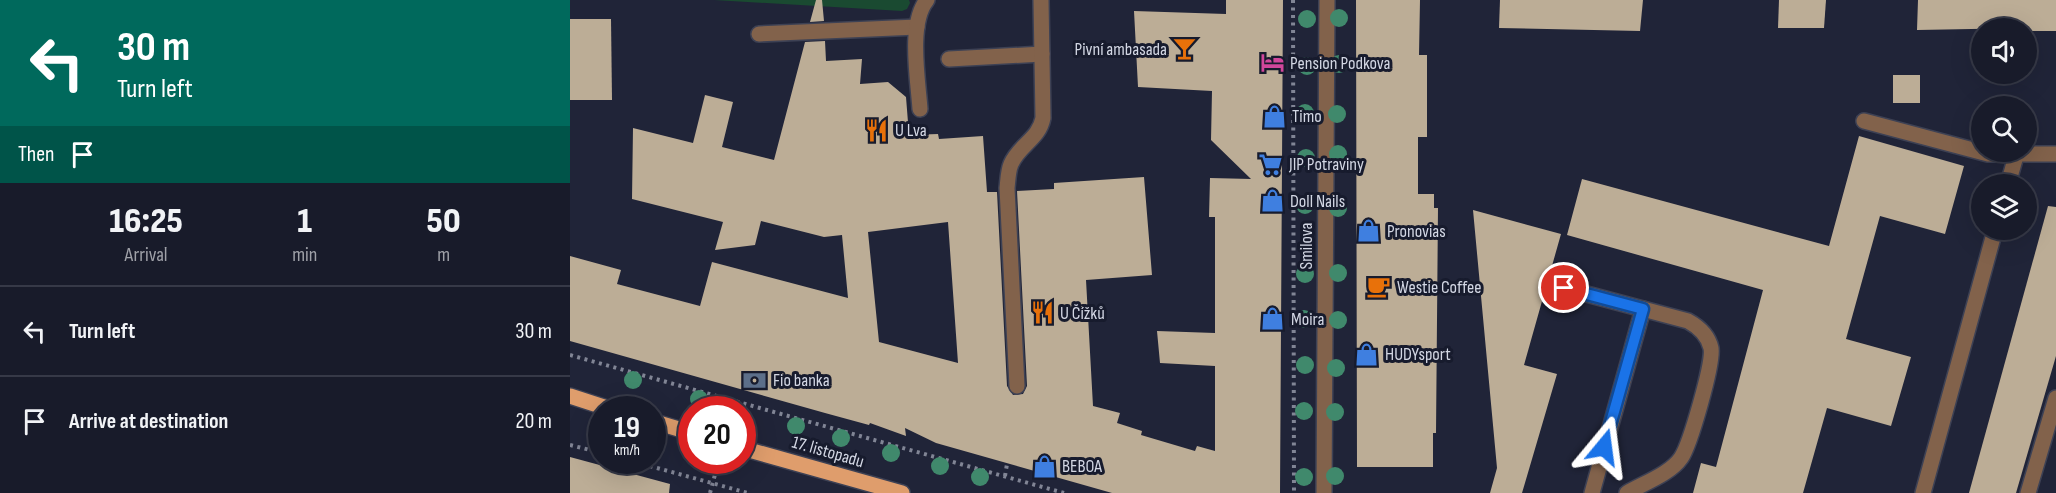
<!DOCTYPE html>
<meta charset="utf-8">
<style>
:root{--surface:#181b2a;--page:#212432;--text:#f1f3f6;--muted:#9fa1a8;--line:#363947}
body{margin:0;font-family:"Sofia Sans Condensed",sans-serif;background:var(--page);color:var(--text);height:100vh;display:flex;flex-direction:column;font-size:22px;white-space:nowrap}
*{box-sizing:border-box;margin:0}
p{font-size:20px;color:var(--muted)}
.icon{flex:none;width:33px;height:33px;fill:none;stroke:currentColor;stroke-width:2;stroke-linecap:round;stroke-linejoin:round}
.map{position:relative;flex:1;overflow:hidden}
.details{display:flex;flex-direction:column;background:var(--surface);width:570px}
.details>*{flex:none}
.hud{background:#00695c;color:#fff;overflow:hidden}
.controls{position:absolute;left:1401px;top:18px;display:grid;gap:12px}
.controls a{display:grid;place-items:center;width:66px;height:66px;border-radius:50%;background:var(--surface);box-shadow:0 6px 24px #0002,0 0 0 2px var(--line);font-size:30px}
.speed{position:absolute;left:18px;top:396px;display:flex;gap:12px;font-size:30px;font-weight:700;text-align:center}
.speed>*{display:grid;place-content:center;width:78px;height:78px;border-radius:50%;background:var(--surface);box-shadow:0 6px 24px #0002,0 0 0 2px var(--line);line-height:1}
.speed small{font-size:15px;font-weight:400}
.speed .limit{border:9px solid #d22;background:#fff;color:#111}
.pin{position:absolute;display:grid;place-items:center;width:51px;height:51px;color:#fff;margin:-26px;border:3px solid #fff;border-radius:50%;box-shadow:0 2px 6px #0007}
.me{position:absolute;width:66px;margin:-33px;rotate:16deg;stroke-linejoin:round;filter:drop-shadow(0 0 4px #0008)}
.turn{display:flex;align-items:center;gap:21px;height:126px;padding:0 18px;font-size:27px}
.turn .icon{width:78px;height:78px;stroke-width:2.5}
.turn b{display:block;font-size:42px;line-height:51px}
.then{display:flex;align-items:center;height:57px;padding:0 18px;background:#0003;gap:12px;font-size:22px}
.eta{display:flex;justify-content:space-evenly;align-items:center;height:102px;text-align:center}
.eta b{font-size:36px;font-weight:800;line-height:42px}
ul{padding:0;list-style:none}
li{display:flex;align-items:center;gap:18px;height:90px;padding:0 18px;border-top:2px solid var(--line)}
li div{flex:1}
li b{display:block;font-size:22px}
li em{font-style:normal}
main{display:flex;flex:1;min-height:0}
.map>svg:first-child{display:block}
.green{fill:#1a4a31}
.building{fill:#bcad96;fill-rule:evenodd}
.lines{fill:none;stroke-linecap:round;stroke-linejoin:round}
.minor-casing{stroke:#3d4154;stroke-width:18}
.major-casing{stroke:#3d4154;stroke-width:18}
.path{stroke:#818595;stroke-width:4;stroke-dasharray:3 4.5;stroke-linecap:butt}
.minor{stroke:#82624b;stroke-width:15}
.major{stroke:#df9d6c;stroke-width:15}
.tree{fill:#40896c}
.route-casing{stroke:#114b97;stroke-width:15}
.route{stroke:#1a73e8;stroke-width:10}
.labels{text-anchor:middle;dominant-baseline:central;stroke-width:6;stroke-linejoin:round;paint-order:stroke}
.poi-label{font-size:18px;fill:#d3d7e4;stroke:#171b2d;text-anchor:start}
.street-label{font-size:18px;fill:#d3d7e4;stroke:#171b2d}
</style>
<main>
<section class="details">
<div class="hud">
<div class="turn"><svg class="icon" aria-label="left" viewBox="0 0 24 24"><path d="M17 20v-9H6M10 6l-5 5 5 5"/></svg><div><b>30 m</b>Turn left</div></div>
<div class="then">Then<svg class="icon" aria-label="arrive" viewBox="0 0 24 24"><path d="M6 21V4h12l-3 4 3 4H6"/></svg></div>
</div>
<div class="eta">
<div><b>16:25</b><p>Arrival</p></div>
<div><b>1</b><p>min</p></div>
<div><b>50</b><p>m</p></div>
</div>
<ul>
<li><svg class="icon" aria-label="left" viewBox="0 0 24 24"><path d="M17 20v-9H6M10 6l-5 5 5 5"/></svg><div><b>Turn left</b></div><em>30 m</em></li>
<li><svg class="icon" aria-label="arrive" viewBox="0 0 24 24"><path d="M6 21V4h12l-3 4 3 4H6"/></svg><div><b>Arrive at destination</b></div><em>20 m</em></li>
</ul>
</section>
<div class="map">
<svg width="1486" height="493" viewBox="0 0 1486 493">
<rect width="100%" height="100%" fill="#202438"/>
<!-- green -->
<path class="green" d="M144,0H339L340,3L337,9L332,11Z"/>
<!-- building -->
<g class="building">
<path d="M246,0H252L254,21L240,22Z"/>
<path d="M656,0H713L710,493H542L366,443L335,428L336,436L300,423L299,425L255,413L0,341V256L51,270L47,284L130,306L142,262L278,298L272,235L254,237L191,221L185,245L145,250L153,222L62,199L63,128L123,143L135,95L163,102L152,147L204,160L235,42L255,41L256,61L292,59L290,84L318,82L336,97L339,135L368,134L369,139L413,136L417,192H427L437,386L443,395L453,394L457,386L447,191L484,189V183L574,177L582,275L516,280L523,406L550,413L547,423L572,431L571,435L625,451L627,446L645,451V366L590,363L587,331L645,333V217H639L640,178L681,179L641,140L642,91L568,87L564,11L656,14ZM378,222L388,363L309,342L298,232Z"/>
<path d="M786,0H850L849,55H857V137H848V194H864V208H868L866,433H863V467H787Z"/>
<path d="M930,0H1073L1070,31L929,28Z"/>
<path d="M1209,0H1256L1254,28H1208Z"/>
<path d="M1348,0H1486V31H1456V28L1347,30Z"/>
<path d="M0,19H41L42,100H0Z"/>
<rect x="1323" y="75" width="27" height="28"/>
<path d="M1289,136L1394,166L1375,234L1310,216L1276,339L1341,357L1321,426L1257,408L1233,493H1123L1131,463L1146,467L1193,290L997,235L1012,179L1259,246Z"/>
<path d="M1478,206L1486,207V356L1446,493H1399Z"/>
<path d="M903,210L991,234L954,365L987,374L952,493H920L927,468Z"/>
<path d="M0,457L100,484L99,493H0Z"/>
</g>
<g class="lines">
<defs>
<g id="minor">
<path d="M189,34L347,27"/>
<path d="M379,59L472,54"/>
<path d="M350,109C348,80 338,23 357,0"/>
<path d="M1294,121L1418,154H1486"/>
<path d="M1438,184L1446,156"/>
<path d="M994,288L1118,321C1129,327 1138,335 1141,348C1144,362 1120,445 1111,458C1100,474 1074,483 1057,493"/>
<path d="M447,386L437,188C438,180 438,171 441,164C449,145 469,139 473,118L471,0"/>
<path d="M754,493L757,0"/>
<path d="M1022,493L1073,309"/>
<path d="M1353,493L1425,230"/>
<path d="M1458,493L1486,398"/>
</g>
<g id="major">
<path d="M0,396L43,410"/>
<path d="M82,421L122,433"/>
<path d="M172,448L332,493"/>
</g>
</defs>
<!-- minor casing -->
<use href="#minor" class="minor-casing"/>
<!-- major casing -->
<use href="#major" class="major-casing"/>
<!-- path -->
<g class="path">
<path d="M723,0L724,493"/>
<path d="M0,355L494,493"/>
<path d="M162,410L165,401"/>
<path d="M0,445L32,453"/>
<path d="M58,460L178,493"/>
<path d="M435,476L437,464"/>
<path d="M140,493L149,460"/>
</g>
<!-- minor -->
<use href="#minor" class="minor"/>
<!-- major -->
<use href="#major" class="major"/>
</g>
<!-- trees -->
<g class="tree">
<circle cx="769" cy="18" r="9"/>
<circle cx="737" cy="19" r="9"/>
<circle cx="769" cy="64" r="9"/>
<circle cx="737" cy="66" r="9"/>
<circle cx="735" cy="113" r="9"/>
<circle cx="767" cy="114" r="9"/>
<circle cx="768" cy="154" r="9"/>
<circle cx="736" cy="158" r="9"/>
<circle cx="735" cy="205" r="9"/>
<circle cx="768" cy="208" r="9"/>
<circle cx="768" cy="273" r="9"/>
<circle cx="735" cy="274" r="9"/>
<circle cx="734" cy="319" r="9"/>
<circle cx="768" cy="320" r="9"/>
<circle cx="735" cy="365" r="9"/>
<circle cx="766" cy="368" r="9"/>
<circle cx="63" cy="380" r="9"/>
<circle cx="129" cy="399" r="9"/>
<circle cx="734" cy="411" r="9"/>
<circle cx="765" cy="412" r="9"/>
<circle cx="226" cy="426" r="9"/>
<circle cx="271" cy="438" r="9"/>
<circle cx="321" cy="453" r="9"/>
<circle cx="370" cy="466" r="9"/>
<circle cx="765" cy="476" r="9"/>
<circle cx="410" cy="477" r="9"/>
<circle cx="734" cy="477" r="9"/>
</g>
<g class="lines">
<defs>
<path id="route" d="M994,288L1073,309L1034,447"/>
</defs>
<!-- route casing -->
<use href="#route" class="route-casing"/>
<!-- route -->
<use href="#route" class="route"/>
</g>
<!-- icons -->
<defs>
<symbol id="bar-bare" viewBox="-9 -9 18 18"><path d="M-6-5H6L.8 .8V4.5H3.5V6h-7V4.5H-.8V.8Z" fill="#e8710a" stroke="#171b2d" stroke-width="2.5" paint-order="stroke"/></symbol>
<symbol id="hotel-bare" viewBox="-9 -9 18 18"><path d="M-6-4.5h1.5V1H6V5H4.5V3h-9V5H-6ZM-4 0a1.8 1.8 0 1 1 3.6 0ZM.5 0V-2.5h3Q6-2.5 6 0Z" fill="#d1479c" stroke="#171b2d" stroke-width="2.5" paint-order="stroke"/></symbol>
<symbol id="shop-bare" viewBox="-9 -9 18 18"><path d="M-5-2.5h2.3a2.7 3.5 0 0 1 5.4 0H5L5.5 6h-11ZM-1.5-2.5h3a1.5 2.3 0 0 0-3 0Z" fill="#3f7fe0" stroke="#171b2d" stroke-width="2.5" paint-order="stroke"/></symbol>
<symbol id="restaurant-bare" viewBox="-9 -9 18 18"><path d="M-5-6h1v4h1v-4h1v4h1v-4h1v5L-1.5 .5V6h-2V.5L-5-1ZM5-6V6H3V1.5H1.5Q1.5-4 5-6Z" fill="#e8710a" stroke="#171b2d" stroke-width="2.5" paint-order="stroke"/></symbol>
<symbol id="supermarket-bare" viewBox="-9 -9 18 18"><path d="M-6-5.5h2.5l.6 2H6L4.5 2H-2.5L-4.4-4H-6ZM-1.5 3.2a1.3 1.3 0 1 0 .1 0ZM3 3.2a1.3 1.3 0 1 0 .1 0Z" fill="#3f7fe0" stroke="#171b2d" stroke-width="2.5" paint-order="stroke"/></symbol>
<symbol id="cafe-bare" viewBox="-9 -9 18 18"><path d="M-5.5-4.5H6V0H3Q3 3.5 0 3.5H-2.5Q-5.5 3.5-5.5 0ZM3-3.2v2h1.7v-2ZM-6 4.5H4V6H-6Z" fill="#e8710a" stroke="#171b2d" stroke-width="2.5" paint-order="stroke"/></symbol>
<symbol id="bank-bare" viewBox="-9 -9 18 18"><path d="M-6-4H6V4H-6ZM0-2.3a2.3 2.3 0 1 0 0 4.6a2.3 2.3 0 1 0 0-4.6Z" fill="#5c6f8a" stroke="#171b2d" stroke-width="2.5" paint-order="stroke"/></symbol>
</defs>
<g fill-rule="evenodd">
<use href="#bar-bare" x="598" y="32" width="33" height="33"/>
<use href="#hotel-bare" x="686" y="46" width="33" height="33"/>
<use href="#shop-bare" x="688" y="100" width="33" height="33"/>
<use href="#restaurant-bare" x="290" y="114" width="33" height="33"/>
<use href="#supermarket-bare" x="684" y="148" width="33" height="33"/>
<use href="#shop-bare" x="686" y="184" width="33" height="33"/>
<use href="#shop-bare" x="782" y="214" width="33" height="33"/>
<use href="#cafe-bare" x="792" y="270" width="33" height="33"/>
<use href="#restaurant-bare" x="456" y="296" width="33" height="33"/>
<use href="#shop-bare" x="686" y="302" width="33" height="33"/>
<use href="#shop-bare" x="780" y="338" width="33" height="33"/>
<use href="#bank-bare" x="168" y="364" width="33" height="33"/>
<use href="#shop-bare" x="458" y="450" width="33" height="33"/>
</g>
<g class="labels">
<!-- poi labels -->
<g class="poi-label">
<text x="597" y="49" text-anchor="end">Pivní ambasada</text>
<text x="720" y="63">Pension Podkova</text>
<text x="722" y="116">Timo</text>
<text x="325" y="130">U Lva</text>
<text x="719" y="164">JIP Potraviny</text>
<text x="720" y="201">Doll Nails</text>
<text x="817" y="231">Pronovias</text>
<text x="827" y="287">Westie Coffee</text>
<text x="490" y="313">U Čížků</text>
<text x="721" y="319">Moira</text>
<text x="815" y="354">HUDYsport</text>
<text x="203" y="380">Fio banka</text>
<text x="492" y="466">BEBOA</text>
</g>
<!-- street labels -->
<g class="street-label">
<text transform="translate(736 246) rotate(-90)">Smilova</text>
<text transform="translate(258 452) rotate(16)">17. listopadu</text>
</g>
</g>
</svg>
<div class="controls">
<a><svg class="icon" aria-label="sound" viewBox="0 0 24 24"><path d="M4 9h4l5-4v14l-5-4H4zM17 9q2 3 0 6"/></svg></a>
<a><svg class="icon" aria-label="search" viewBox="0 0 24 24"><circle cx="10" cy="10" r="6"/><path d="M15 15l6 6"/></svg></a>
<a><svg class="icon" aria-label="layers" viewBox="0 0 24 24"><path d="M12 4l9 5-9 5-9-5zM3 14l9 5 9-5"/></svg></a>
</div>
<div class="speed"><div>19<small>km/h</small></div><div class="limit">20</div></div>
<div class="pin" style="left:994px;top:288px;background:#d93025"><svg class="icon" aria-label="arrive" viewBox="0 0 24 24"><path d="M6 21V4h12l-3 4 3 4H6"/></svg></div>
<svg class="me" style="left:1034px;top:447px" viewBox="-20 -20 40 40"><path d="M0-17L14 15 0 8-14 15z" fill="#1a73e8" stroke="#fff" stroke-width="4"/></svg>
</div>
</main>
